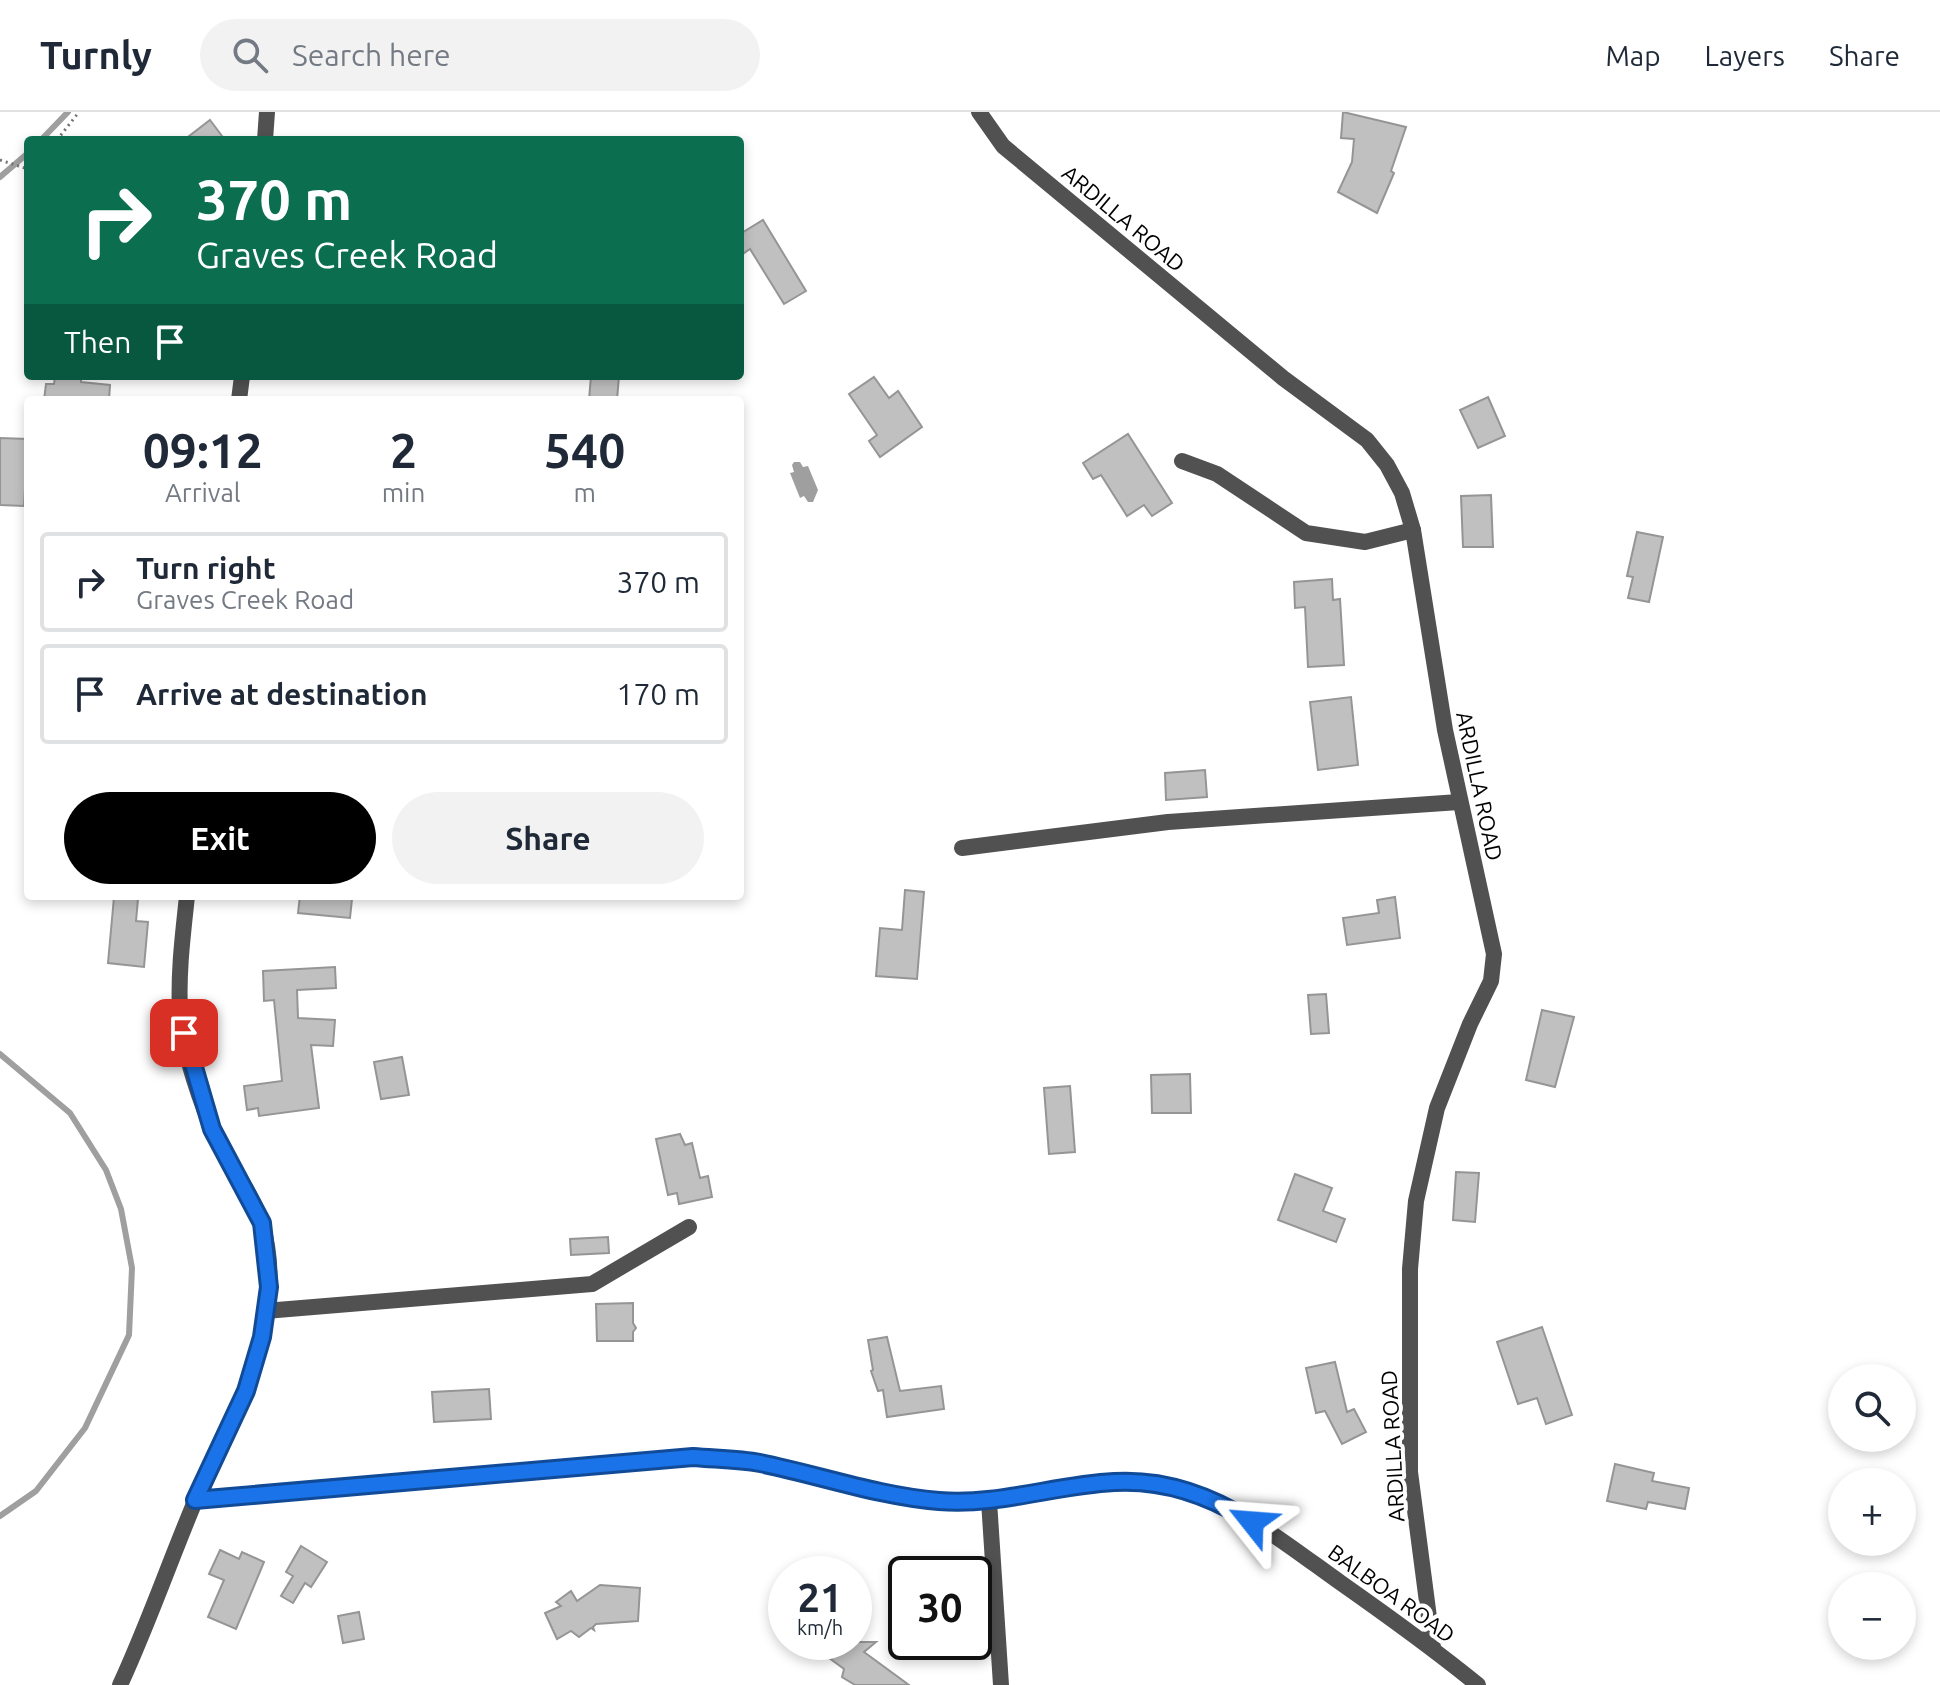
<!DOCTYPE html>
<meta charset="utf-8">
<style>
:root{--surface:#fff;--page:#f2f2f3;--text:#1f2937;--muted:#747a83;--line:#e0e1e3;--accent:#000}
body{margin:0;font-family:Ubuntu,sans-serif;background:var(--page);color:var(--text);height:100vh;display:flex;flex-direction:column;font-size:30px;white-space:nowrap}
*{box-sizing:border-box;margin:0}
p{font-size:26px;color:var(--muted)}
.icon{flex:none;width:44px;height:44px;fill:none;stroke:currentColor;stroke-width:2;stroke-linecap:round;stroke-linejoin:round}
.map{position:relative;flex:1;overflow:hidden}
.side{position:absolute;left:24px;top:284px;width:720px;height:504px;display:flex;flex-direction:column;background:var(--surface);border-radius:8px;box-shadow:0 4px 12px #0003}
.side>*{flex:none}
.hud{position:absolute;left:24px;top:24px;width:720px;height:244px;border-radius:8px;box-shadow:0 4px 12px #0003;background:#0b6e4f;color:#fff;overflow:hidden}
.tools{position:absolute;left:1828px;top:1252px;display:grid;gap:16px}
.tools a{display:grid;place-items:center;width:88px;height:88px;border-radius:50%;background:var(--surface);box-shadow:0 4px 12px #0003;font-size:40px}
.speed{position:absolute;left:768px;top:1444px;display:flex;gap:16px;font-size:40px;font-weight:700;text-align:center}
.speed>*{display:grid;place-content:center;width:104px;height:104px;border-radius:50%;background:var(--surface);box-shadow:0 4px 12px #0003;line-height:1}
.speed small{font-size:20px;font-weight:400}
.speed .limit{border:4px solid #111;border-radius:12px;background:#fff;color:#111}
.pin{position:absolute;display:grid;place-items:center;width:68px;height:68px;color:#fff;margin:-34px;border-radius:16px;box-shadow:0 4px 12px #0006}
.me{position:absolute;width:88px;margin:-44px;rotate:298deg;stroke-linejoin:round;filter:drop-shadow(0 0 6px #0008)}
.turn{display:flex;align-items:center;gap:28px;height:168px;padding:0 40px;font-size:36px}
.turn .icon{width:104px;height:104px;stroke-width:2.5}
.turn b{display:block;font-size:56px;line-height:68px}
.then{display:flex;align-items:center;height:76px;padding:0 40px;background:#0003;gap:16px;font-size:30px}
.eta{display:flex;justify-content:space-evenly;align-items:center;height:136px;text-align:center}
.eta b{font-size:48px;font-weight:600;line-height:56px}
.primary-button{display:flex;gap:16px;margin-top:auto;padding:16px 40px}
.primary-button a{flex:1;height:92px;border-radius:48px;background:var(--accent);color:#fff;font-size:32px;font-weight:600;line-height:92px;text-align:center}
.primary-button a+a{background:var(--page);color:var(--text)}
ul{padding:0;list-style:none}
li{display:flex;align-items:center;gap:24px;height:100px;margin:0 16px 12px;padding:0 24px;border:4px solid var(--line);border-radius:8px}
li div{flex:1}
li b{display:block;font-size:30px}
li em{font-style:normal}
header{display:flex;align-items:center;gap:48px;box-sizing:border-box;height:112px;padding:0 40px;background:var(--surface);border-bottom:2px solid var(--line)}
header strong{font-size:38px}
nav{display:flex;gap:44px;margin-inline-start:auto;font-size:28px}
.search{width:560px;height:72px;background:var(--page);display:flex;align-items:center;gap:20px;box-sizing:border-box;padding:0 28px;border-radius:44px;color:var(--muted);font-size:30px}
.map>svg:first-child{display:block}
.water{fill:#9f9f9f}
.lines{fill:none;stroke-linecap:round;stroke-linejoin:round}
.stream{stroke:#9f9f9f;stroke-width:6}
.building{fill:#c0c0c0;stroke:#959595;stroke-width:2}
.path{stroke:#737373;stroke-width:3;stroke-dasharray:2 4;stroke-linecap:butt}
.minor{stroke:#515151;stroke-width:16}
.route-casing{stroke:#114b97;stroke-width:20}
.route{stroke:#1a73e8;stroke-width:14}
.labels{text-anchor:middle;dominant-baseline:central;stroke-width:8;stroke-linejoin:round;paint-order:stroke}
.street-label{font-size:22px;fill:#000;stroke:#fff}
</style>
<header>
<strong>Turnly</strong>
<div class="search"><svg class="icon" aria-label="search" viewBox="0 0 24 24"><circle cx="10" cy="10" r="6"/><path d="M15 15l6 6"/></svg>Search here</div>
<nav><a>Map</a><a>Layers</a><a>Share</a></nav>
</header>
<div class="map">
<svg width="1940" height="1573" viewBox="0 0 1940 1573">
<rect width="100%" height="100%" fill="#fff"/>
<!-- water -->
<path class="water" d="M794,350H800L803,355L808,354L818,378L813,390H808L804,384L800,386L790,361L794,360L792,353Z"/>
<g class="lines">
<!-- stream -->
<g class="stream">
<path d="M41,28L68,0"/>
<path d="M0,65L28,41"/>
<path d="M0,942L70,1001L106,1058L121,1097L132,1156L129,1223L85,1316L36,1379L0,1404"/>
</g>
</g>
<!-- building -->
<g class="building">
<path d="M1343,0L1406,15L1391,59L1394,61L1377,101L1338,80L1352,50L1354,27L1341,26Z"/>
<path d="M210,8L225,28H184Z"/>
<path d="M763,108L806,179L784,192L750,137L740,144V122Z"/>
<path d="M55,264H81V270L110,273L109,288H44L46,272H54Z"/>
<path d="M591,264H619L617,288H589Z"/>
<path d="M874,265L889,286L898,279L922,315L880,345L869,329L877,323L849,282Z"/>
<path d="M1488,285L1505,324L1478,336L1460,298Z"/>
<path d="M1128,322L1172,391L1152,404L1144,393L1127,404L1101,363L1093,367L1083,351Z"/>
<path d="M0,326L28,327V376H25L24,394L0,393Z"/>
<path d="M1491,383L1493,435H1463L1461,384Z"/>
<path d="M1637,420L1663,425L1649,490L1628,486L1633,465L1627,464Z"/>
<path d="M1332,467L1333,488L1340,487L1344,553L1308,555L1305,495L1295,496L1294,470Z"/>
<path d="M1351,585L1358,653L1318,658L1310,590Z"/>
<path d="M1205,658L1207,685L1166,688L1165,661Z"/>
<path d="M905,778L924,780L917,867L876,864L880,816L902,818Z"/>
<path d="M300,784L352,787L350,806L298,801Z"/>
<path d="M114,785L138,787L136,809L148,810L144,855L108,851Z"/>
<path d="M1395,785L1400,826L1347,833L1343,806L1379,801L1377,788Z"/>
<path d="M335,855L336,876L297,878L298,906L335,908L333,934L311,933L319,996L259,1004L258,996L247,998L244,974L282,969L274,888L264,889L263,859Z"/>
<path d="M1326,882L1329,921L1311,922L1308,883Z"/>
<path d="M1542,898L1574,905L1555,975L1526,968Z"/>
<path d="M402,945L409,983L381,987L374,950Z"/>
<path d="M1190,962L1191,1001H1152L1151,963Z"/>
<path d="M1070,974L1075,1040L1049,1042L1044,976Z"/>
<path d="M680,1022L685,1033L692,1031L700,1066L708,1064L712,1085L679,1092L677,1081L668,1083L656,1027Z"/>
<path d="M1456,1060L1479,1061L1475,1110L1453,1108Z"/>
<path d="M1295,1062L1332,1076L1323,1099L1345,1107L1336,1130L1278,1108Z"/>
<path d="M608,1125L609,1141L571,1143L570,1127Z"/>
<path d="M633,1191V1211L636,1216L633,1220V1229H597L596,1192Z"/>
<path d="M1542,1215L1572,1303L1546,1312L1537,1286L1518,1292L1497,1230Z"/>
<path d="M887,1225L900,1279L941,1274L944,1297L887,1305L883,1278L878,1279L871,1259L873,1258L868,1228Z"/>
<path d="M1335,1250L1347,1300L1354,1297L1366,1320L1342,1332L1325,1299L1316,1301L1306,1256Z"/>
<path d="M489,1277L491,1307L434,1310L432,1280Z"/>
<path d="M1615,1352L1654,1361L1652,1369L1689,1376L1685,1397L1648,1390L1646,1397L1607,1389Z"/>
<path d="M301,1434L327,1450L311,1475L305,1471L293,1491L281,1484L293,1464L286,1460Z"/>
<path d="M220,1438L239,1447L242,1440L264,1450L236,1517L208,1505L224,1468L209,1462Z"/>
<path d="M600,1473L640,1476L638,1509L596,1512L593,1515L594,1518L591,1516L579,1525L571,1519L557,1527L545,1501L561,1494L556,1490L571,1479L577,1489Z"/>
<path d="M359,1500L364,1527L343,1531L338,1504Z"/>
<path d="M828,1530H876L864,1540L909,1573H855L842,1565L844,1557L821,1540Z"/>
</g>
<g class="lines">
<!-- path -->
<g class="path">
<path d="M57,28L79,0"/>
<path d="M0,48L28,57"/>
</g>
<!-- minor -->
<g class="minor">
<path d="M979,0L1003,34L1283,266L1367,328L1387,353L1402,381L1413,418L1445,618L1494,842L1491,869L1470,912L1437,996L1416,1089L1410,1157V1360L1433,1536"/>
<path d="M265,28L267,0"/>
<path d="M239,288L242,264"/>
<path d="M1182,349L1217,362L1306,421L1365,430L1413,418"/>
<path d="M962,736L1168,710L1459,690"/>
<path d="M265,1199L592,1172L689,1115"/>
<path d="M195,1388L693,1345C715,1347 738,1348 760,1352C819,1362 877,1384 938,1389C1006,1395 1070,1367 1137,1370C1216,1373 1280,1428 1341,1471C1388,1504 1434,1537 1478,1573"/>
<path d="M989,1389L1001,1573"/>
<path d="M120,1573C146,1517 167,1457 191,1399C227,1310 292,1213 262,1112C251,1077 225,1049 211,1015C197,980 182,937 180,899C178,860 183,822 187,784"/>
</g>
</g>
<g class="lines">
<defs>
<path id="route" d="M184,921L212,1017L262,1111L269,1175L262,1225L246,1279L195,1388L693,1345C715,1347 738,1347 760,1351C819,1363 878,1384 939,1389C998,1394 1055,1373 1114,1370C1163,1367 1211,1384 1252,1410"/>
</defs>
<!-- route casing -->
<use href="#route" class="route-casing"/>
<!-- route -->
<use href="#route" class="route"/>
</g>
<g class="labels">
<!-- street labels -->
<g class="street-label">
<text transform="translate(1124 106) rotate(40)">ARDILLA ROAD</text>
<text transform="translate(1480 674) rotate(78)">ARDILLA ROAD</text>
<text transform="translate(1392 1334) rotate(-93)">ARDILLA ROAD</text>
<text transform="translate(1392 1481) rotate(36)">BALBOA ROAD</text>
</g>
</g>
</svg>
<div class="tools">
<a><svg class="icon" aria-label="search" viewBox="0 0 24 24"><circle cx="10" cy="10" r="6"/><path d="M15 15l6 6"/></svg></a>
<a>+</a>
<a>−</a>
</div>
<div class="speed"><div>21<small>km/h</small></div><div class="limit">30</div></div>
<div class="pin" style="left:184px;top:921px;background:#d93025"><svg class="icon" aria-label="arrive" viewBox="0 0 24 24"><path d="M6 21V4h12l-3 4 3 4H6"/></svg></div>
<svg class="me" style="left:1252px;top:1410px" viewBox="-20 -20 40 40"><path d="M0-17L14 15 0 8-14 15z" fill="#1a73e8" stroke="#fff" stroke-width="4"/></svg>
<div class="hud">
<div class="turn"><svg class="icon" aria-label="right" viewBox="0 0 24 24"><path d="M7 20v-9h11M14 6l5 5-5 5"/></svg><div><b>370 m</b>Graves Creek Road</div></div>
<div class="then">Then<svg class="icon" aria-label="arrive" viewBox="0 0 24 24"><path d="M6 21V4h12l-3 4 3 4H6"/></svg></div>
</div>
<section class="side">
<div class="eta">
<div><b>09:12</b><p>Arrival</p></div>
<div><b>2</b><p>min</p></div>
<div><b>540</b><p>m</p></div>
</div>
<ul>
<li><svg class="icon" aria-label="right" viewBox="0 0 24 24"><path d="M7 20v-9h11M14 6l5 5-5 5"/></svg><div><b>Turn right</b><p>Graves Creek Road</p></div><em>370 m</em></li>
<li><svg class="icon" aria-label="arrive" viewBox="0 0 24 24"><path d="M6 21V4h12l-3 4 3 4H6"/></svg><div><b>Arrive at destination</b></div><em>170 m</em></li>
</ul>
<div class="primary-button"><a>Exit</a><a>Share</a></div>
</section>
</div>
